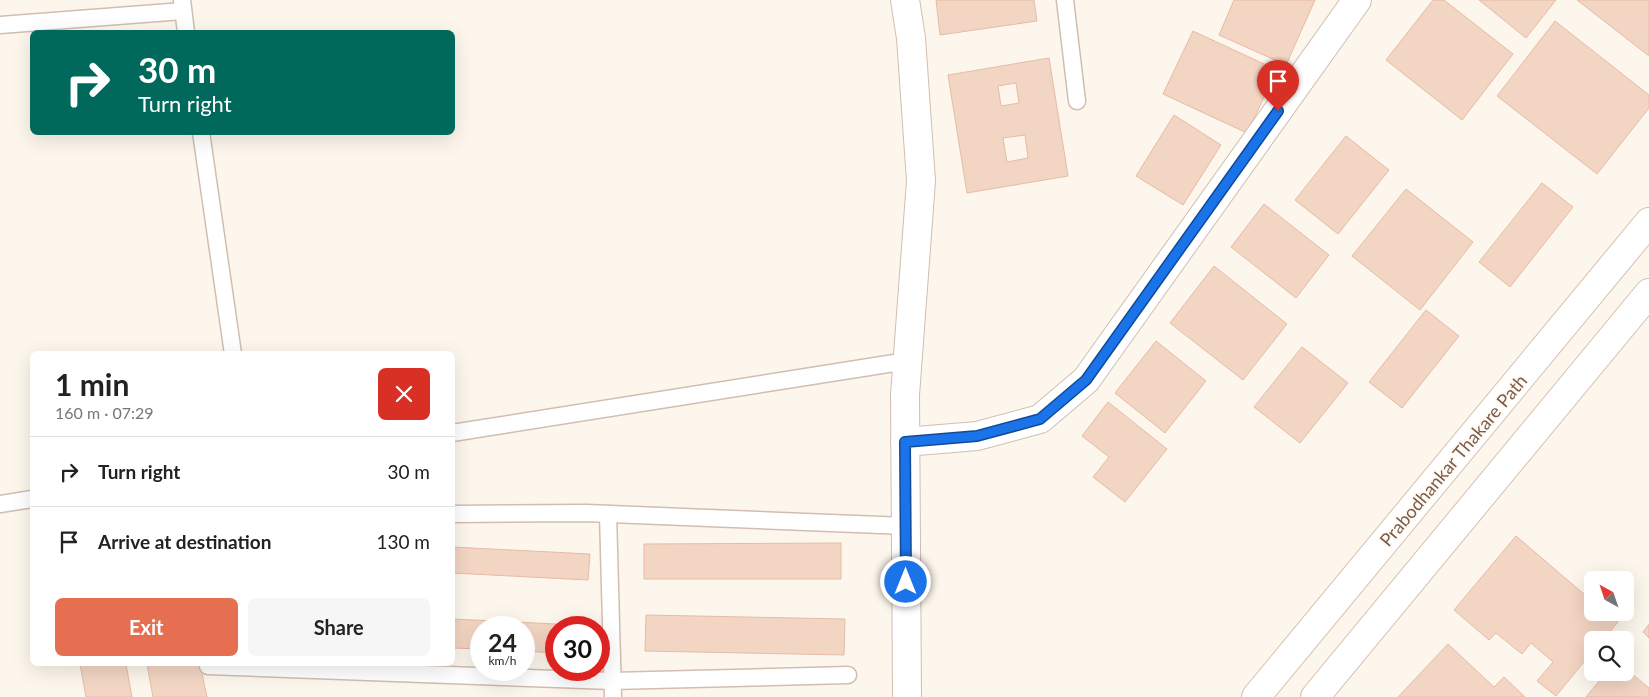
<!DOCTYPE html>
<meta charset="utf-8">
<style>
:root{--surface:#fff;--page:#f6f6f6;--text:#222;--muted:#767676;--line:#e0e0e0;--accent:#e76f51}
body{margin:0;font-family:Lato,sans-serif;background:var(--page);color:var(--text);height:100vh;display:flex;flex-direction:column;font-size:19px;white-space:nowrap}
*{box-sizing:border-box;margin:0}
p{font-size:16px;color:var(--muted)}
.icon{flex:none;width:28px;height:28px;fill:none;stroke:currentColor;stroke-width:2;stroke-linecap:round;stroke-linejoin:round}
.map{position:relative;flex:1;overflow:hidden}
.details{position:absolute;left:30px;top:351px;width:425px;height:315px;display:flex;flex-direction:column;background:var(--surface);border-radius:8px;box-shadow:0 5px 20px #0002}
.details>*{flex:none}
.banner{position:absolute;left:30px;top:30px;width:425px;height:105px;border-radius:8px;box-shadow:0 5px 20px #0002;background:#00695c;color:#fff;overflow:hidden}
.needle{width:32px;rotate:320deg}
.fabs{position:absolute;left:1584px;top:571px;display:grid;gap:10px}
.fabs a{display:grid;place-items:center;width:50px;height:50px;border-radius:8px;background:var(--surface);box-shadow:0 5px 20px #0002;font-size:25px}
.speed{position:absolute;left:470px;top:616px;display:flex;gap:10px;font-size:25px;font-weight:700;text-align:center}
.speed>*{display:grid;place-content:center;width:65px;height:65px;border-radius:50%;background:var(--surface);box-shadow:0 5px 20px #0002;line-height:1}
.speed small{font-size:12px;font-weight:400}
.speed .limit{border:8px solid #d22;background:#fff;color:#111}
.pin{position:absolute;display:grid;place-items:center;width:42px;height:42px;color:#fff;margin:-51px -21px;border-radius:50% 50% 50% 0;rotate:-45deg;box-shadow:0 0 5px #0007}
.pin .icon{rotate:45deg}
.me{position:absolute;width:55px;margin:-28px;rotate:0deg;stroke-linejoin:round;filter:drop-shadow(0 0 4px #0008)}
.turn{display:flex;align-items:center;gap:18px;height:105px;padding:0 25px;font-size:22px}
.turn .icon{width:65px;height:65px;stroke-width:2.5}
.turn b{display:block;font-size:35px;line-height:42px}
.round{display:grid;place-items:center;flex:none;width:52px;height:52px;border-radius:8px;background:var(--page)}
.head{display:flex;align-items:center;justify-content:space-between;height:85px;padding:0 25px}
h1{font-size:30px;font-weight:700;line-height:38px}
.button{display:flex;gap:10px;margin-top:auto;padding:10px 25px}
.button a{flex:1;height:58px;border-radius:8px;background:var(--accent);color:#fff;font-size:20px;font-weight:700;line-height:58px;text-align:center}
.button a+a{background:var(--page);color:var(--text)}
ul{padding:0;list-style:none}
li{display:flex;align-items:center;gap:15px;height:70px;padding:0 25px;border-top:1px solid var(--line)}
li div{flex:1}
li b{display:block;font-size:19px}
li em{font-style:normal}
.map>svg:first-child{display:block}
.building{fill:#f3d5c3;stroke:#e6bba3;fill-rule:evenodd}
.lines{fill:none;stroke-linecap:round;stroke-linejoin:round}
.service-casing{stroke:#d1beb0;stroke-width:19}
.minor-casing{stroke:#d1beb0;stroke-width:30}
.secondary-casing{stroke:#d6c0b0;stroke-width:30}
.service{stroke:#fff;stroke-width:16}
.minor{stroke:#fff;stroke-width:28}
.secondary{stroke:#fff;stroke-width:28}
.route-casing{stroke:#114b97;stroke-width:12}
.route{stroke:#1a73e8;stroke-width:9}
.labels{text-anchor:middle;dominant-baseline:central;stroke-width:4;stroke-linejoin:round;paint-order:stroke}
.street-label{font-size:18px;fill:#7a5c4d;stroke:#fffaf3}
</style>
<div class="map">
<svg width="1649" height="697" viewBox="0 0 1649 697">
<rect width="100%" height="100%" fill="#fdf6ec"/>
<!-- building -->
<g class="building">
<path d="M936,0H1034L1037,21L940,35Z"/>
<path d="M1234,0H1315L1286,65L1219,35Z"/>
<path d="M1433,0H1444L1513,54L1462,120L1386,60Z"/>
<path d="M1479,0H1556L1526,38Z"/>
<path d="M1577,0H1649V56Z"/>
<path d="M1555,21L1649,95V108L1597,174L1497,96Z"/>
<path d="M1193,31L1277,70L1247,133L1163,94Z"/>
<path d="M1049,58L1068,176L967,193L948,75ZM1016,83L1019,103L1001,106L998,86ZM1025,135L1028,158L1007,162L1003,138Z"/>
<path d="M1174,115L1221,145L1183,205L1136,176Z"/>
<path d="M1346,136L1389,170L1338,234L1295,200Z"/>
<path d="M1542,183L1573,207L1510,287L1479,262Z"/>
<path d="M1406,189L1473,242L1420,310L1352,256Z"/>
<path d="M1264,204L1329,255L1296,298L1231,247Z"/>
<path d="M1214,266L1287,324L1243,380L1170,323Z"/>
<path d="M1426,310L1459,336L1402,408L1369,382Z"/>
<path d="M1156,341L1206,381L1165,433L1115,393Z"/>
<path d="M1302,347L1348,383L1300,443L1254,407Z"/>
<path d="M1108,402L1167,449L1125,502L1093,477L1109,457L1082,436Z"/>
<path d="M1516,536L1592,601V612H1607L1618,622L1603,640H1592V652L1556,696L1537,681L1553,662L1531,643L1522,654L1496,633L1489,640L1454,610Z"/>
<path d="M841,543V579H644V544Z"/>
<path d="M452,547L590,554L588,580L452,573Z"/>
<path d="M646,615L845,619L844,655L645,651Z"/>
<path d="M452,619L597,626V628H556V653L524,651V628H481V649L452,648Z"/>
<path d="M1649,624V638L1643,632Z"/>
<path d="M1448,644L1494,687L1504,677L1525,697H1398Z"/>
<path d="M80,664H126L132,697H86Z"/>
<path d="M147,664H200L207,697H153Z"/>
<path d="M1625,668L1649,688V697H1586L1607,672H1625Z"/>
</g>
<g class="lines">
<defs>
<g id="service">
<path d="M182,0L186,32"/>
<path d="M1065,0L1077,101"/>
<path d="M0,25L183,11"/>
<path d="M201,132L233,354"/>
<path d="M452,433L907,361"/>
<path d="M0,504L32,499"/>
<path d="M452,514L586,513L906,526"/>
<path d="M608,514L613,697"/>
<path d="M208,666L612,681L848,675"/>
</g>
<g id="minor">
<path d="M905,0L911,38L921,181L905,395L907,697"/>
<path d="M905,442L977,436L1040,419L1086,380L1357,0"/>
</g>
<g id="secondary">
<path d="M1256,697L1649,222"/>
<path d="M1315,697L1649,293"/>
</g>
</defs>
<!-- service casing -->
<use href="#service" class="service-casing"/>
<!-- minor casing -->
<use href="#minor" class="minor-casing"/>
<!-- secondary casing -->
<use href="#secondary" class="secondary-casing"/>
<!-- service -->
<use href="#service" class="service"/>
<!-- minor -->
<use href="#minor" class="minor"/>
<!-- secondary -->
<use href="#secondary" class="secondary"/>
</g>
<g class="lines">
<defs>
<path id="route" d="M906,582L905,442L977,436L1040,419L1086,380L1278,111"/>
</defs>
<!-- route casing -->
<use href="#route" class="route-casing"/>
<!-- route -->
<use href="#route" class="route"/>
</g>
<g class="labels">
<!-- street labels -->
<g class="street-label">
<text transform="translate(1453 460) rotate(-50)">Prabodhankar Thakare Path</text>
</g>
</g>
</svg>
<div class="fabs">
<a><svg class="needle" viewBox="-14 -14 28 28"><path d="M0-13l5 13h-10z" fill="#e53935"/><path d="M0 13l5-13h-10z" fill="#767676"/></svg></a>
<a><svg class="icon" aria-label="search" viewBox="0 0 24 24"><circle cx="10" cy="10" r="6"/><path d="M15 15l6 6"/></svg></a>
</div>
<div class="speed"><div>24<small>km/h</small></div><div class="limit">30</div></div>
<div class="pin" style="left:1278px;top:111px;background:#d93025"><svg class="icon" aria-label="arrive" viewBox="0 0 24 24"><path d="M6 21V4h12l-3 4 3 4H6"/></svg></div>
<svg class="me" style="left:906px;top:582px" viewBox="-20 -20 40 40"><circle r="17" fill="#1a73e8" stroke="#fff" stroke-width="3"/><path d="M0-11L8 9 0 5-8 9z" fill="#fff"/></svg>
<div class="banner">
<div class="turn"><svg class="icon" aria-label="right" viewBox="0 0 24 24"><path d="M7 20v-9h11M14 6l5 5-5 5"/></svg><div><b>30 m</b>Turn right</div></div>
</div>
<section class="details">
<div class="head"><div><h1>1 min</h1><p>160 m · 07:29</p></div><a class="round" style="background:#d93025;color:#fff"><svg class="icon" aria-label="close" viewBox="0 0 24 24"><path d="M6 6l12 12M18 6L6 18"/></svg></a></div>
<ul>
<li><svg class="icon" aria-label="right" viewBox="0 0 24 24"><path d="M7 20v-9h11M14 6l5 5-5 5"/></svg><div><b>Turn right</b></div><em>30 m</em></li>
<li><svg class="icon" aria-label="arrive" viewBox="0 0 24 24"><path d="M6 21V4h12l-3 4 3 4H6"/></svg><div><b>Arrive at destination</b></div><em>130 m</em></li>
</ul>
<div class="button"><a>Exit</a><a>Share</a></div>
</section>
</div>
